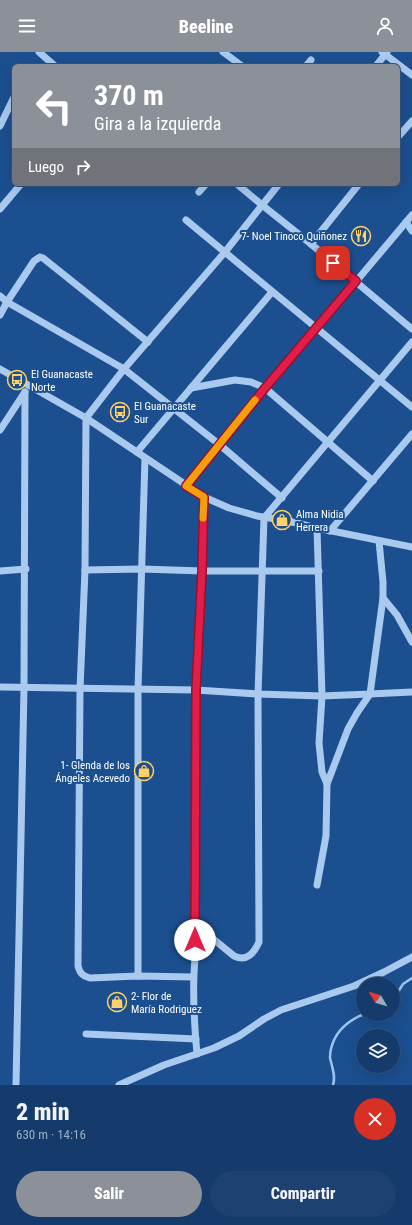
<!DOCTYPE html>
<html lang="es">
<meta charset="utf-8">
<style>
:root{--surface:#143b6b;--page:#1d4271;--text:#f1f3f6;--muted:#9dadc1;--line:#33557e;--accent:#8c9099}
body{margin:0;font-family:"Roboto Condensed",sans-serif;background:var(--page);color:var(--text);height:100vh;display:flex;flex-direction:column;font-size:15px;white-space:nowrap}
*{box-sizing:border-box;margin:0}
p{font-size:13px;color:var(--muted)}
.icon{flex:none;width:22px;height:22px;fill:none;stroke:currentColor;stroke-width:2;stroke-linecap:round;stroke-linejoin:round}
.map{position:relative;height:1033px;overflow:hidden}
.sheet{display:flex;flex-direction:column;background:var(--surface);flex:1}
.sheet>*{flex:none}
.hud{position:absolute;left:12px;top:12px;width:388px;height:122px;border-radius:6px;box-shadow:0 4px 16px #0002,0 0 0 1px var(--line);background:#8c9099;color:#fff;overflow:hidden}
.needle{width:26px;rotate:308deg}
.controls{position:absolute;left:356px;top:925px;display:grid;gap:8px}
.controls a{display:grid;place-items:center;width:44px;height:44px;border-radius:50%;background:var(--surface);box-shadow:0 4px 16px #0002,0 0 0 1px var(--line);font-size:20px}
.pin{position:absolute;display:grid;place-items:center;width:34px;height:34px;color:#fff;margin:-17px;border-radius:8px;box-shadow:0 2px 6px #0006}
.me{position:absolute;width:44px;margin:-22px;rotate:0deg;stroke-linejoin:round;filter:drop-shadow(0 0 3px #0008)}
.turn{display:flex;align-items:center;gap:14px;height:84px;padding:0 16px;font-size:18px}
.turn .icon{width:52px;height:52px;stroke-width:2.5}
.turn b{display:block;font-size:28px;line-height:34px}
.then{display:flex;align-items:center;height:38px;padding:0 16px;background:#0003;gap:8px;font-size:15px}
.round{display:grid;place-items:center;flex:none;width:42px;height:42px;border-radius:21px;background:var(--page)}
.overview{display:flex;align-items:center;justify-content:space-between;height:68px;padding:0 16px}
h1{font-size:24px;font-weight:800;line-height:30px}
.button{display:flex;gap:8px;margin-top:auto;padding:8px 16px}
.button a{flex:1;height:46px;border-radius:24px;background:var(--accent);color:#fff;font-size:16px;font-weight:800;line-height:46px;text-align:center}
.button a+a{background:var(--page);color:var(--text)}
header{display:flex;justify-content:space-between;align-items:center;height:52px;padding:0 16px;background:var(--accent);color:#fff;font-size:18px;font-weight:800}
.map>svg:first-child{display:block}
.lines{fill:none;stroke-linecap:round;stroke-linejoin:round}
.stream{stroke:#9cc4f0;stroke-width:2.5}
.minor{stroke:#a9c9ee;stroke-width:7}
.route-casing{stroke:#92132f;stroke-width:10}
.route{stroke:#e11d48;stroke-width:7}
.slow{stroke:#f59e0b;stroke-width:7}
.labels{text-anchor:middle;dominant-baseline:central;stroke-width:4;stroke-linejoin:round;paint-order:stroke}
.poi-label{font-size:11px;fill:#fff;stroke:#1b4f8f;text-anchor:start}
</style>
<header><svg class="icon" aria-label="menu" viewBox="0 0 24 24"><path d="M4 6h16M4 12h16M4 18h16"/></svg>Beeline<svg class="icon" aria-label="person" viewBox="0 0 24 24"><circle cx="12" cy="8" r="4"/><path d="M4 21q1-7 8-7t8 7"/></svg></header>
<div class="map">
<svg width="412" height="1033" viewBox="0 0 412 1033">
<rect width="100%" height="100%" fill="#1b4f8f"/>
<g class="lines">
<!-- stream -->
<g class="stream">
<path d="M393,948L403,932L412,926"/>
<path d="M333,1033C336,1024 332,1015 330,1006C330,1002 330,1000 331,997C335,979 347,969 364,962"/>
</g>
<!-- minor -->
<g class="minor">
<path d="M39,0L55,14"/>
<path d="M223,0L242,14"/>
<path d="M382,0L412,23"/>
<path d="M306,14L311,8"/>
<path d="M376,14L387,0"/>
<path d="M0,74L14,45"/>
<path d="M398,85L412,69"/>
<path d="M237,132L262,153L311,192L412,277"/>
<path d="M199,140L206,132"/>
<path d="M0,157L21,132"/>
<path d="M186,168L412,355"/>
<path d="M406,170L412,179"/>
<path d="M311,192L359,132"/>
<path d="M0,244L7,250L34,209L40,205L43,206L148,290"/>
<path d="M0,263L7,250L124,317L220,393L282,446"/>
<path d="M0,317L86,366L204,445L229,456L257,464L288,469L317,476L412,495"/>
<path d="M191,336L235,328L251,330L265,336L373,429"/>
<path d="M0,378L25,340"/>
<path d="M137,400L272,240"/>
<path d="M186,434L265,336L317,276L412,163"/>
<path d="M330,479L412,382"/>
<path d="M85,518L142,517L202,519H319"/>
<path d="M0,519L26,517"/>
<path d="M383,546L397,563L412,590"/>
<path d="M0,635L196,638L258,642L322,644L370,642L383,546V530L379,489"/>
<path d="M327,732L348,677L357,661L370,642L412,640"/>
<path d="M317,833L326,784L327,732L322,720L319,691L322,644L317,476"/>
<path d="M195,872L234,904C247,910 254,901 259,890L258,642L264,466L412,290"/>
<path d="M138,924V637L145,406"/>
<path d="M193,925L138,924L90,926C83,924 80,922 78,914L80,637L85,518L86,366L124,317L225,200L279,132"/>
<path d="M86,982L196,987"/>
<path d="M197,1002C194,970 192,939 195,907L196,638L202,519L204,445"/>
<path d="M16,1033L24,636L25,340"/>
<path d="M119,1033L164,1013L214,996L239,984L264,967L281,958L354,934L384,920L412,905"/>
</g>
</g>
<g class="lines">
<defs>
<path id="route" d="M195,888L196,638L202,519L204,445L186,434L265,336L356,229L333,211"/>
</defs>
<!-- route casing -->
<use href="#route" class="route-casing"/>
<!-- route -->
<use href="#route" class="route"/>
<!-- slow -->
<path class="slow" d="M203,466L204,445L186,434L255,348"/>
</g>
<!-- icons -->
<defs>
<symbol id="restaurant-ring" viewBox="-11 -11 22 22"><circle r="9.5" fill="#1b4f8f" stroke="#ffd166" stroke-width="1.5"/><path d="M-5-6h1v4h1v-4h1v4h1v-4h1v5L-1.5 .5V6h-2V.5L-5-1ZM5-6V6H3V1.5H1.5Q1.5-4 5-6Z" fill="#ffd166"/></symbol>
<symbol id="bus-ring" viewBox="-11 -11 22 22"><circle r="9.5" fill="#1b4f8f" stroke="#ffd166" stroke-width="1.5"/><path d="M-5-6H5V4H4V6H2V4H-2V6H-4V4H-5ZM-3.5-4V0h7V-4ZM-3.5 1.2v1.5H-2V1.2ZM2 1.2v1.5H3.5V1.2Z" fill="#ffd166"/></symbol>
<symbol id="shop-ring" viewBox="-11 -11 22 22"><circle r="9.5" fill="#1b4f8f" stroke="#ffd166" stroke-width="1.5"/><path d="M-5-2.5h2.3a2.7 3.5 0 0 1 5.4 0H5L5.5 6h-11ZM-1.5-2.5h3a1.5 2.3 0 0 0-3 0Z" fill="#ffd166"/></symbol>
</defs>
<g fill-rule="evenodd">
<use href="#restaurant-ring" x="350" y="173" width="22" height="22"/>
<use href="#bus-ring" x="6" y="317" width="22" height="22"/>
<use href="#bus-ring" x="109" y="349" width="22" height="22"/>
<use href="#shop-ring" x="271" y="457" width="22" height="22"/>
<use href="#shop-ring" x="133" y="708" width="22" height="22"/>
<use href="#shop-ring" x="106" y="939" width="22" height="22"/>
</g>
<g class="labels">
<!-- poi labels -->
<g class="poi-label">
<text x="347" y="184" text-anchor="end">7- Noel Tinoco Quiñonez</text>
<text x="31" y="322">El Guanacaste<tspan x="31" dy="13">Norte</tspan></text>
<text x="134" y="354">El Guanacaste<tspan x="134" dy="13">Sur</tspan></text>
<text x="296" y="462">Alma Nidia<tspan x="296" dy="13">Herrera</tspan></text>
<text x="130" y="713" text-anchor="end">1- Glenda de los<tspan x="130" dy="13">Ángeles Acevedo</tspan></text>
<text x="131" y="944">2- Flor de<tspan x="131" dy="13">María Rodriguez</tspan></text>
</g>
</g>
</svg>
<div class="controls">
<a><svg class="needle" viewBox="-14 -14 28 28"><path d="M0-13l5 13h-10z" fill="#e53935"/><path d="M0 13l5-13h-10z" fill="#9dadc1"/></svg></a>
<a><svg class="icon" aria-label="layers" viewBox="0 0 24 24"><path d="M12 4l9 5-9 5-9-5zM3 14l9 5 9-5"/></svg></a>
</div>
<div class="pin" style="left:333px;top:211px;background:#d93025"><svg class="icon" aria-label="arrive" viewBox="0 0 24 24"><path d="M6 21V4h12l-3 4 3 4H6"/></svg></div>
<svg class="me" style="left:195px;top:888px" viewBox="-20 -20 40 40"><circle r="19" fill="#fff"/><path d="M0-13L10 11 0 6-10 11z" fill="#e11d48"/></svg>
<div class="hud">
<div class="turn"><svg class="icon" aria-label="left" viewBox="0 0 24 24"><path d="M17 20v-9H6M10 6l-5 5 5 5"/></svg><div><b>370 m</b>Gira a la izquierda</div></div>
<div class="then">Luego<svg class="icon" aria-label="right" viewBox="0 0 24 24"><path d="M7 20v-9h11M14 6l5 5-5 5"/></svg></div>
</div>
</div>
<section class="sheet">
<div class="overview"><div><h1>2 min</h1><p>630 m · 14:16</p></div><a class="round" style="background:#d93025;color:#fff"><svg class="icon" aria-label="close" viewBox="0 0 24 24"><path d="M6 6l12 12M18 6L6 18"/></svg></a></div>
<div class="button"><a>Salir</a><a>Compartir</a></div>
</section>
